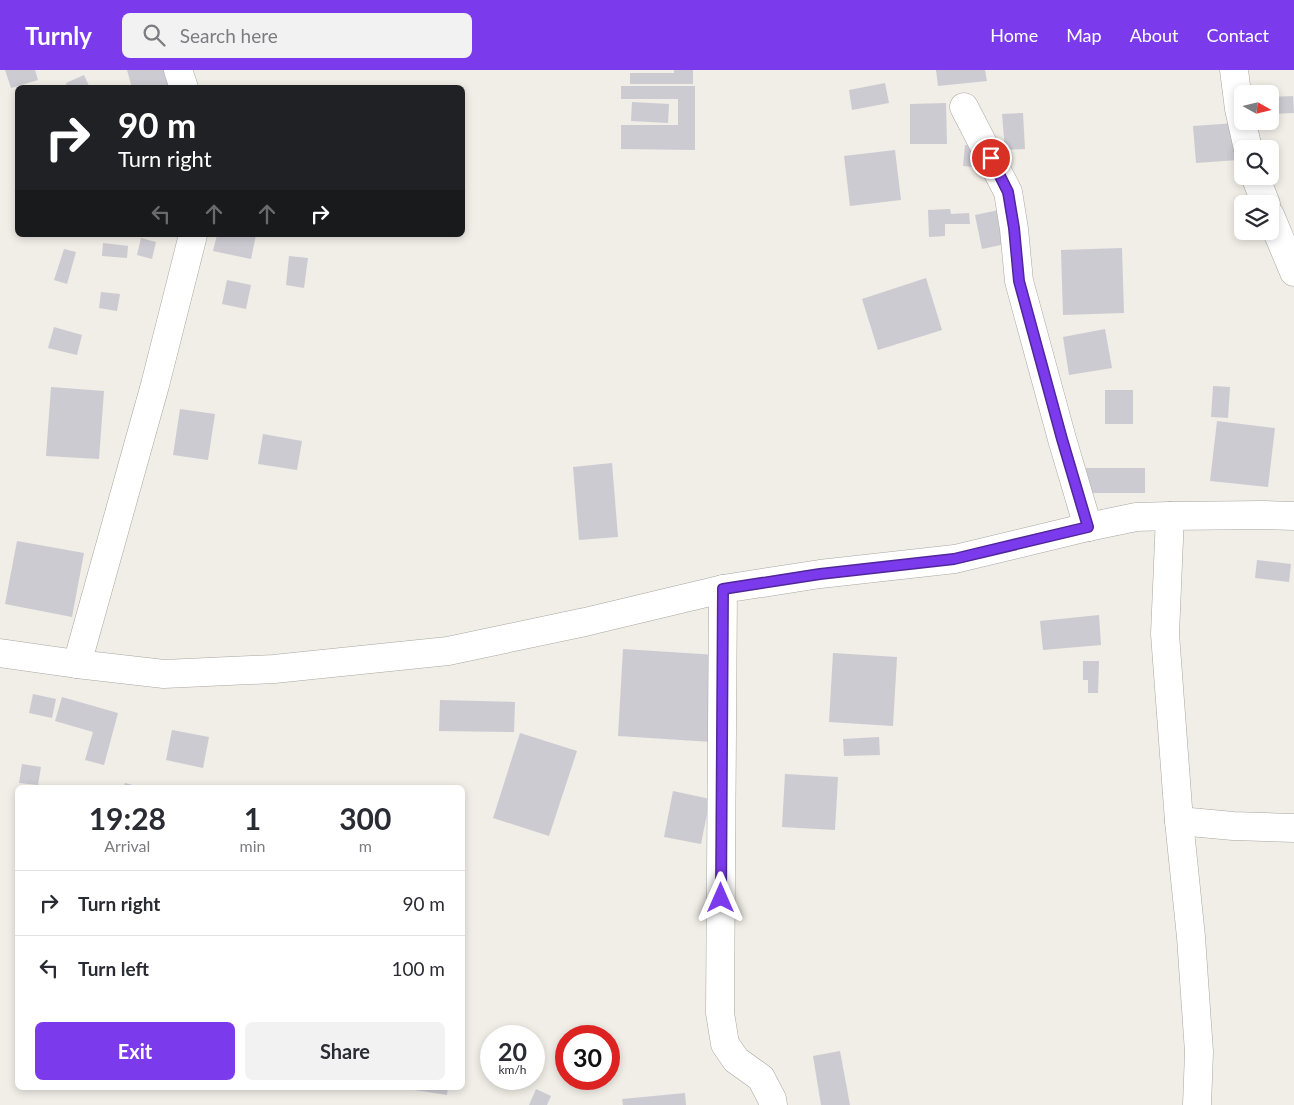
<!DOCTYPE html>
<style>
:root{--surface:#fff;--page:#f2f2f3;--text:#2b2b33;--muted:#7c7c81;--line:#e1e1e2;--accent:#7c3aed}
body{margin:0;font-family:Lato,sans-serif;background:var(--page);color:var(--text);height:100vh;display:flex;flex-direction:column;font-size:19px;white-space:nowrap}
*{box-sizing:border-box;margin:0}
p{font-size:16px;color:var(--muted)}
.icon{flex:none;width:28px;height:28px;fill:none;stroke:currentColor;stroke-width:2;stroke-linecap:round;stroke-linejoin:round}
.map{position:relative;flex:1;overflow:hidden}
.details{position:absolute;left:15px;top:715px;width:450px;height:305px;display:flex;flex-direction:column;background:var(--surface);border-radius:8px;box-shadow:0 2px 8px #0003}
.details>*{flex:none}
.top-card{position:absolute;left:15px;top:15px;width:450px;height:152px;border-radius:8px;box-shadow:0 2px 8px #0003;background:#202124;color:#fff;overflow:hidden}
.needle{width:32px;rotate:98deg}
.fabs{position:absolute;left:1234px;top:15px;display:grid;gap:10px}
.fabs a{display:grid;place-items:center;width:45px;height:45px;border-radius:8px;background:var(--surface);box-shadow:0 2px 8px #0003;font-size:25px}
.speed{position:absolute;left:480px;top:955px;display:flex;gap:10px;font-size:25px;font-weight:700;text-align:center}
.speed>*{display:grid;place-content:center;width:65px;height:65px;border-radius:50%;background:var(--surface);box-shadow:0 2px 8px #0003;line-height:1}
.speed small{font-size:12px;font-weight:400}
.speed .limit{border:8px solid #d22;background:#fff;color:#111}
.pin{position:absolute;display:grid;place-items:center;width:42px;height:42px;color:#fff;margin:-21px;border:2px solid #fff;border-radius:50%;box-shadow:0 1px 5px #0007}
.me{position:absolute;width:55px;margin:-28px;rotate:0deg;stroke-linejoin:round;filter:drop-shadow(0 0 4px #0008)}
.turn{display:flex;align-items:center;gap:18px;height:105px;padding:0 20px;font-size:22px}
.turn .icon{width:65px;height:65px;stroke-width:2.5}
.turn b{display:block;font-size:35px;line-height:42px}
.lanes{display:flex;align-items:center;height:48px;padding:0 20px;background:#0003;justify-content:center;gap:25px;direction:ltr}
.lanes .off{opacity:.35}
.eta{display:flex;justify-content:space-evenly;align-items:center;height:85px;text-align:center}
.eta b{font-size:30px;font-weight:700;line-height:35px}
.cta{display:flex;gap:10px;margin-top:auto;padding:10px 20px}
.cta a{flex:1;height:58px;border-radius:8px;background:var(--accent);color:#fff;font-size:20px;font-weight:700;line-height:58px;text-align:center}
.cta a+a{background:var(--page);color:var(--text)}
ul{padding:0;list-style:none}
li{display:flex;align-items:center;gap:15px;height:65px;padding:0 20px;border-top:1px solid var(--line)}
li div{flex:1}
li b{display:block;font-size:19px}
li em{font-style:normal}
header{display:flex;align-items:center;gap:30px;box-sizing:border-box;height:70px;padding:0 25px;background:var(--accent);color:#fff}
header strong{font-size:24px}
nav{display:flex;gap:28px;margin-inline-start:auto;font-size:18px}
.search{width:350px;height:45px;background:var(--page);display:flex;align-items:center;gap:12px;box-sizing:border-box;padding:0 18px;border-radius:8px;color:var(--muted);font-size:19px}
.map>svg:first-child{display:block}
.building{fill:#cdcbd2}
.lines{fill:none;stroke-linecap:round;stroke-linejoin:round}
.minor-casing{stroke:#aaa6a1;stroke-width:29}
.minor{stroke:#fff;stroke-width:28}
.route-casing{stroke:#51269a;stroke-width:12}
.route{stroke:#7c3aed;stroke-width:9}
</style>
<header>
<strong>Turnly</strong>
<div class="search"><svg class="icon" aria-label="search" viewBox="0 0 24 24"><circle cx="10" cy="10" r="6"/><path d="M15 15l6 6"/></svg>Search here</div>
<nav><a>Home</a><a>Map</a><a>About</a><a>Contact</a></nav>
</header>
<div class="map">
<svg width="1294" height="1035" viewBox="0 0 1294 1035">
<rect width="100%" height="100%" fill="#f1ede7"/>
<!-- building -->
<g class="building">
<path d="M5,0H35L38,10L11,18Z"/>
<path d="M127,0H168L172,14L159,18H132Z"/>
<path d="M674,0H693V14H630V3H674Z"/>
<path d="M936,0H985L987,11L938,16Z"/>
<path d="M84,5L90,18H67L66,13Z"/>
<path d="M885,13L889,33L852,40L849,20Z"/>
<path d="M621,16H695V80L621,79V55H678V29H621Z"/>
<path d="M1293,26L1294,43L1270,44V27Z"/>
<path d="M632,32L669,34L668,53L631,51Z"/>
<path d="M946,33L947,74H910V34Z"/>
<path d="M1023,43L1025,79L1005,80L1002,44Z"/>
<path d="M1236,53L1238,90L1196,93L1193,56Z"/>
<path d="M965,75L983,77L981,98L963,96Z"/>
<path d="M895,80L901,130L850,136L844,86Z"/>
<path d="M1008,138L1015,172L982,179L975,145Z"/>
<path d="M950,139L951,144L969,143L970,154H945V166L929,167L928,140Z"/>
<path d="M217,165H256L251,189L213,181Z"/>
<path d="M141,168L156,172L152,189L137,185Z"/>
<path d="M103,173L128,176L127,188L102,186Z"/>
<path d="M1122,178L1124,243L1063,245L1061,180Z"/>
<path d="M64,179L76,182L67,214L54,210Z"/>
<path d="M289,186L308,188L304,218L286,215Z"/>
<path d="M926,208L942,260L878,280L862,229Z"/>
<path d="M227,210L251,215L246,239L222,234Z"/>
<path d="M101,222L120,224L117,241L99,238Z"/>
<path d="M54,257L82,265L77,285L48,278Z"/>
<path d="M1105,259L1112,298L1069,305L1063,267Z"/>
<path d="M1213,316L1230,317L1228,348L1211,347Z"/>
<path d="M51,317L104,321L99,389L46,386Z"/>
<rect x="1105" y="320" width="28" height="34"/>
<path d="M180,339L215,344L208,390L173,385Z"/>
<path d="M1217,351L1275,358L1268,417L1210,411Z"/>
<path d="M263,364L302,371L297,400L258,394Z"/>
<path d="M612,393L618,467L579,470L573,397Z"/>
<rect x="1083" y="398" width="62" height="25"/>
<path d="M17,471L84,483L72,547L5,534Z"/>
<path d="M1257,490L1291,494L1289,512L1255,508Z"/>
<path d="M1099,545L1101,575L1043,580L1040,551Z"/>
<path d="M623,579L717,585L712,672L618,666Z"/>
<path d="M833,583L897,587L893,656L829,652Z"/>
<path d="M1083,591H1099L1098,623H1088V610H1083Z"/>
<path d="M33,624L56,629L52,648L29,643Z"/>
<path d="M62,627L118,643L104,695L85,690L93,662L55,651Z"/>
<path d="M440,630L515,632L514,662L439,661Z"/>
<path d="M172,660L209,667L203,698L166,690Z"/>
<path d="M520,663L577,681L549,766L493,748Z"/>
<path d="M879,667L880,685L844,686L843,669Z"/>
<path d="M22,694L41,697L38,715L19,713Z"/>
<path d="M785,704L838,707L835,760L782,757Z"/>
<path d="M125,713L140,717V718H123Z"/>
<path d="M673,721L710,729L701,774L664,767Z"/>
<path d="M840,981L850,1035H821L813,986Z"/>
<path d="M408,1019V1018H448L447,1025Z"/>
<path d="M536,1019L551,1026L547,1035H529Z"/>
<path d="M685,1023L686,1035H623L622,1029Z"/>
</g>
<g class="lines">
<defs>
<g id="minor">
<path d="M178,0L184,18"/>
<path d="M1234,0L1239,39L1248,79"/>
<path d="M964,37L1008,122L1014,159L1019,211L1062,369L1088,457"/>
<path d="M1255,106L1266,134"/>
<path d="M1270,145L1294,202"/>
<path d="M1170,446L1165,564L1179,751L1191,867L1199,982L1197,1035"/>
<path d="M723,519L720,943L725,974L736,990L761,1008L772,1029L773,1035"/>
<path d="M0,583L77,594L164,604L274,599L448,581L585,552L723,519L820,504L955,489L1088,457L1136,447L1170,446L1263,445L1294,446"/>
<path d="M77,594L155,315L193,165"/>
<path d="M1179,751L1233,756L1294,758"/>
</g>
</defs>
<!-- minor casing -->
<use href="#minor" class="minor-casing"/>
<!-- minor -->
<use href="#minor" class="minor"/>
</g>
<g class="lines">
<defs>
<path id="route" d="M721,828L723,519L820,504L954,489L1088,457L1062,369L1019,211L1014,158L1008,122L991,88"/>
</defs>
<!-- route casing -->
<use href="#route" class="route-casing"/>
<!-- route -->
<use href="#route" class="route"/>
</g>
</svg>
<div class="fabs">
<a><svg class="needle" viewBox="-14 -14 28 28"><path d="M0-13l5 13h-10z" fill="#e53935"/><path d="M0 13l5-13h-10z" fill="#7c7c81"/></svg></a>
<a><svg class="icon" aria-label="search" viewBox="0 0 24 24"><circle cx="10" cy="10" r="6"/><path d="M15 15l6 6"/></svg></a>
<a><svg class="icon" aria-label="layers" viewBox="0 0 24 24"><path d="M12 4l9 5-9 5-9-5zM3 14l9 5 9-5"/></svg></a>
</div>
<div class="speed"><div>20<small>km/h</small></div><div class="limit">30</div></div>
<div class="pin" style="left:991px;top:88px;background:#d93025"><svg class="icon" aria-label="arrive" viewBox="0 0 24 24"><path d="M6 21V4h12l-3 4 3 4H6"/></svg></div>
<svg class="me" style="left:721px;top:828px" viewBox="-20 -20 40 40"><path d="M0-17L14 15 0 8-14 15z" fill="#7c3aed" stroke="#fff" stroke-width="4"/></svg>
<div class="top-card">
<div class="turn"><svg class="icon" aria-label="right" viewBox="0 0 24 24"><path d="M7 20v-9h11M14 6l5 5-5 5"/></svg><div><b>90 m</b>Turn right</div></div>
<div class="lanes"><svg class="icon off" aria-label="left" viewBox="0 0 24 24"><path d="M17 20v-9H6M10 6l-5 5 5 5"/></svg><svg class="icon off" aria-label="ahead" viewBox="0 0 24 24"><path d="M12 20V5M6 11l6-6 6 6"/></svg><svg class="icon off" aria-label="ahead" viewBox="0 0 24 24"><path d="M12 20V5M6 11l6-6 6 6"/></svg><svg class="icon" aria-label="right" viewBox="0 0 24 24"><path d="M7 20v-9h11M14 6l5 5-5 5"/></svg></div>
</div>
<section class="details">
<div class="eta">
<div><b>19:28</b><p>Arrival</p></div>
<div><b>1</b><p>min</p></div>
<div><b>300</b><p>m</p></div>
</div>
<ul>
<li><svg class="icon" aria-label="right" viewBox="0 0 24 24"><path d="M7 20v-9h11M14 6l5 5-5 5"/></svg><div><b>Turn right</b></div><em>90 m</em></li>
<li><svg class="icon" aria-label="left" viewBox="0 0 24 24"><path d="M17 20v-9H6M10 6l-5 5 5 5"/></svg><div><b>Turn left</b></div><em>100 m</em></li>
</ul>
<div class="cta"><a>Exit</a><a>Share</a></div>
</section>
</div>
